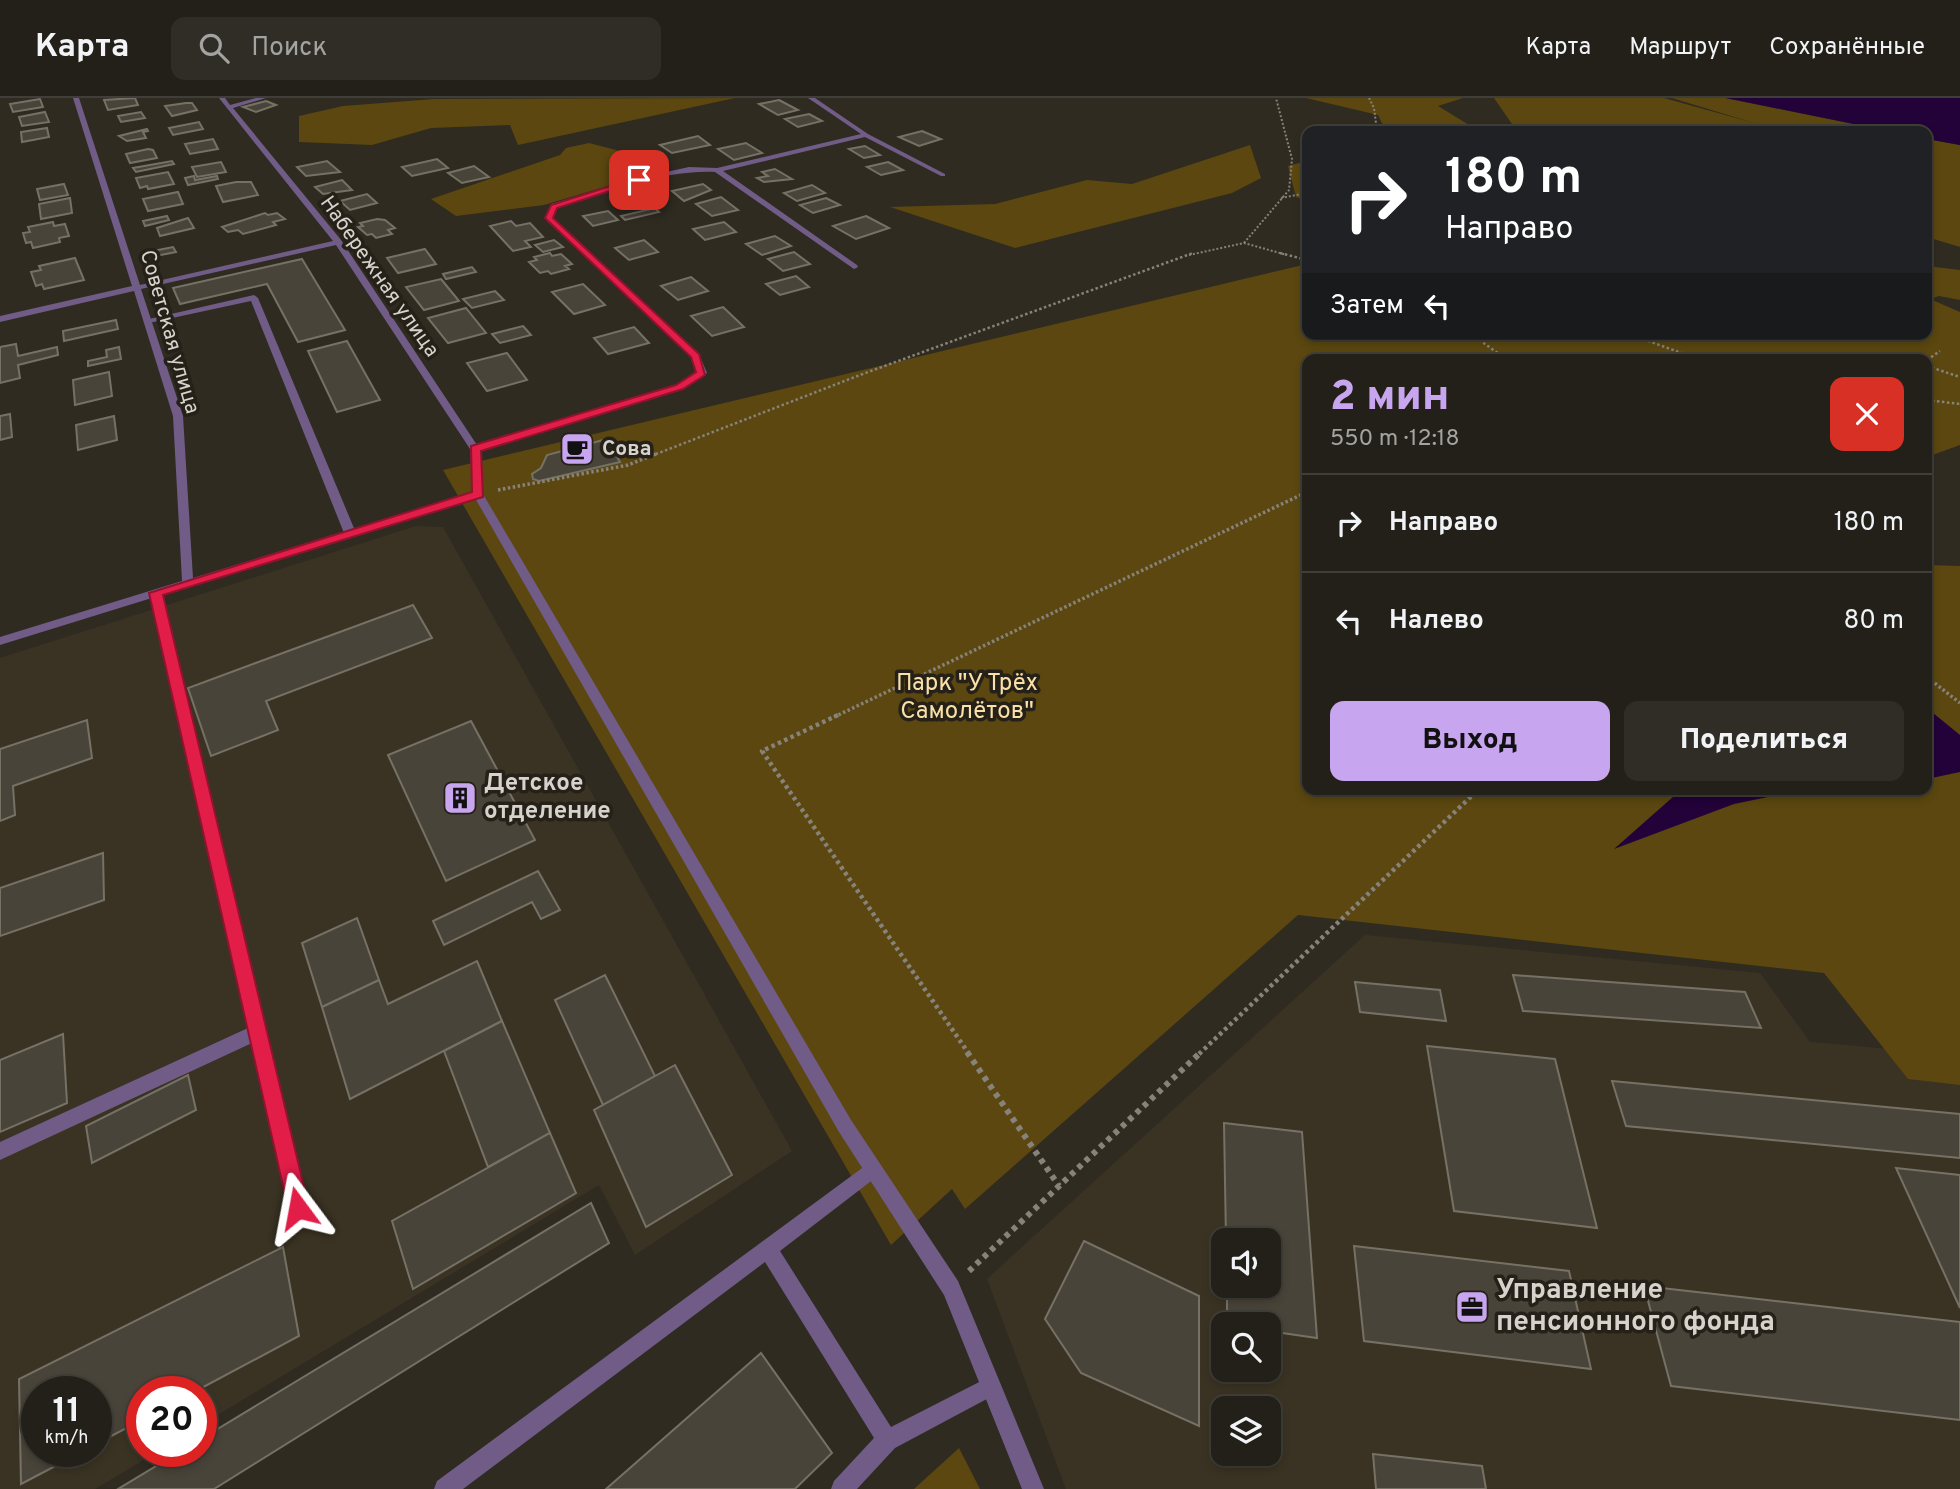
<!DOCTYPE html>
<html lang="ru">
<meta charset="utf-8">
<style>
:root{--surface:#232019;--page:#2f2d26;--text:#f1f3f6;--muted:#a3a3a2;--line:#403e38;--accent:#c8a6ef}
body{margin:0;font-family:Overpass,sans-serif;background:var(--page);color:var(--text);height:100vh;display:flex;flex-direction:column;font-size:26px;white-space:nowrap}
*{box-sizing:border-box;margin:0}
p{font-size:23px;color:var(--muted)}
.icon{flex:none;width:38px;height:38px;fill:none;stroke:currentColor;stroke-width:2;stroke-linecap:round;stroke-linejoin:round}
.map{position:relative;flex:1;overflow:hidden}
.drawer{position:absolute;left:1302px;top:256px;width:630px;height:441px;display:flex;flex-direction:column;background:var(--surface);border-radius:14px;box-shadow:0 4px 10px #0003,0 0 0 2px var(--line)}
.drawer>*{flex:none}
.guide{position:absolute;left:1302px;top:28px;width:630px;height:214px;border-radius:14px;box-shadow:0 4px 10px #0003,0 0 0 2px var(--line);background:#202124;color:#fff;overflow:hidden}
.tools{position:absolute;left:1211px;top:1130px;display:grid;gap:14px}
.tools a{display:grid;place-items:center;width:70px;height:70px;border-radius:14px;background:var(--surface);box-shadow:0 4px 10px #0003,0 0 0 2px var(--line);font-size:35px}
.speed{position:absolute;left:21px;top:1278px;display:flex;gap:14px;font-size:35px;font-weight:700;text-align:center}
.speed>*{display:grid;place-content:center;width:91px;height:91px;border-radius:50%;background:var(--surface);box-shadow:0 4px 10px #0003,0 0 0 2px var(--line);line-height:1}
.speed small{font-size:18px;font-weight:400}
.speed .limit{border:10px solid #d22;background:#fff;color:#111}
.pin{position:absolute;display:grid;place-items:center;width:60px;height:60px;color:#fff;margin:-30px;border-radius:14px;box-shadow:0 4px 10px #0006}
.me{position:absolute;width:77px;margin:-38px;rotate:347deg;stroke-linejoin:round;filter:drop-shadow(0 0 5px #0008)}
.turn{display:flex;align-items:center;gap:24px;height:147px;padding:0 28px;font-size:32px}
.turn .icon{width:91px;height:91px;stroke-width:2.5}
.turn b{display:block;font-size:49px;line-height:60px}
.then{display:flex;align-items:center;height:66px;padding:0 28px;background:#0003;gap:14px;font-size:26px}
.round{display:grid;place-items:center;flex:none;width:74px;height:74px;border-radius:14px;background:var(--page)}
.headline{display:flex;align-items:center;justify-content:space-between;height:119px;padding:0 28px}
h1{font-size:42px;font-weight:800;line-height:52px;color:var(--accent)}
.button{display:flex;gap:14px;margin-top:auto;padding:14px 28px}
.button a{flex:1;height:80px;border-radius:14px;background:var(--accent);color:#111;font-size:28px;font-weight:800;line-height:80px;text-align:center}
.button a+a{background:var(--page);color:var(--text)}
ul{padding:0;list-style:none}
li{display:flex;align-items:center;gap:21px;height:98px;padding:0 28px;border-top:2px solid var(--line)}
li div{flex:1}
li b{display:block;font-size:26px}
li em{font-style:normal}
header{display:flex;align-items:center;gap:42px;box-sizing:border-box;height:98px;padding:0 35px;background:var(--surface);border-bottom:2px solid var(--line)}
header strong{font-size:33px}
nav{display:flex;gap:38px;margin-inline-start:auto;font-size:24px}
.search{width:490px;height:63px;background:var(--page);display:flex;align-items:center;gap:18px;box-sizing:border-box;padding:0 24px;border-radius:14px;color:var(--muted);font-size:26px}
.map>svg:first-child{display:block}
.built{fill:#3a3323;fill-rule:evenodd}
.green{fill:#5b470f}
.water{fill:#220239}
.building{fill:#494439;stroke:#767165;stroke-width:2}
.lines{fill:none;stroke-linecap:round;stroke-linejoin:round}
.path-far4{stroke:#87837b;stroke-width:2;stroke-dasharray:2 2;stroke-linecap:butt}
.path-far3{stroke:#87837b;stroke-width:2.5;stroke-dasharray:2.5 2.5;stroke-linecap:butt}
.path-far2{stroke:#87837b;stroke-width:3.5;stroke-dasharray:2.5 2.5;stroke-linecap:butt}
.path-far1{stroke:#87837b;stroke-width:4.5;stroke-dasharray:3.5 3.5;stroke-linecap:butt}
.path{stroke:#87837b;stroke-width:6;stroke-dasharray:5 5;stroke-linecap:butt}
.lane{fill:#705c87;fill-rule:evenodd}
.street{fill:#705c87;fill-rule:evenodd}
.route{fill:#e11d48;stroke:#92132f;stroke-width:2}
.labels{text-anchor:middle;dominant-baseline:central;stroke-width:7;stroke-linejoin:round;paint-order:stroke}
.far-street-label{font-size:21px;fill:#d6d3cd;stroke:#262118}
.far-poi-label{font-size:21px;font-weight:bold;fill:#d6d3cd;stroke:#262118;text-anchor:start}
.park-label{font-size:24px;fill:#f8e0a8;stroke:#262118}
.poi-label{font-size:24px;font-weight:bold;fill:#d6d3cd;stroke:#262118;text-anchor:start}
.near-poi-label{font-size:28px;font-weight:bold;fill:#d6d3cd;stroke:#262118;text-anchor:start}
</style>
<header>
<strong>Карта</strong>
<div class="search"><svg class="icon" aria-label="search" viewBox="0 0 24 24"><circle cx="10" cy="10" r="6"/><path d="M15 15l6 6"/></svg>Поиск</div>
<nav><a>Карта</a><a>Маршрут</a><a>Сохранённые</a></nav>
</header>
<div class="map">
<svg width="1960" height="1391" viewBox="0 0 1960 1391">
<rect width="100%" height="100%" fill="#2f2b21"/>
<!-- built -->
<g class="built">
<path d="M416,428L443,429L792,1053L635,1157L599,1087L201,1327V1293H142V1353H159L95,1391H0V560ZM37,1293H96V1353H37Z"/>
<path d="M1365,837L1760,875L1810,944L1960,957V1391H1066L987,1181ZM1223,1143H1269V1188H1223ZM1223,1227H1269V1272H1223ZM1223,1311H1269V1356H1223Z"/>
</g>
<!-- green -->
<g class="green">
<path d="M735,0L518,47L510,27L431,30L372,47L299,44V18L343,8L434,1Z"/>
<path d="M1306,0H1463L1438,8L1474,30L1512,26L1494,0H1664L1754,25L1672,0H1725L1888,33H1386L1378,17Z"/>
<path d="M1927,41L1960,47V149L1927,139Z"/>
<path d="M589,45L662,64L655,74L544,107L456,118L431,101L560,57L566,50Z"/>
<path d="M1250,47L1261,80L1232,95L1015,150L890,109L995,106L1087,82L1132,86Z"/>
<path d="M1307,63V103L1296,99L1288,68Z"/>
<path d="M1307,166V236H1927V168L1960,172V202L1939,198L1930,201L1960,214V347L1927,359V261H1307V691H1927V467L1960,468V987L1908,981L1824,875L1298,817L965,1111L952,1091L891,1147L443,372Z"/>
<path d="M959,1350L980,1391H914Z"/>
</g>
<!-- water -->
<g class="water">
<path d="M1726,0H1960V47L1927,41V33H1888Z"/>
<path d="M1927,610L1960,637V674L1927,681Z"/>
<path d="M1682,691H1807L1734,706L1614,751Z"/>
</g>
<!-- building -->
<g class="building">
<path d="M135,0L138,7L108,12L104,2Z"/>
<path d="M40,1L43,9L13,14L10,6Z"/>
<path d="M779,2L798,12L778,17L759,6Z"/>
<path d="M266,3L276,7L256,14L243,9Z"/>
<path d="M186,5H192L197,12L172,18L165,8Z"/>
<path d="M45,14L49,24L22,28L19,19Z"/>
<path d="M141,14L145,20L121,24L118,18Z"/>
<path d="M809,16L822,23L798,29L785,21Z"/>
<path d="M199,24L203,31L173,37L169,30Z"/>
<path d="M47,30L49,39L22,44L21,34Z"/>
<path d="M147,31L148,33L143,34L146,40L127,43L119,38Z"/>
<path d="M922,33L941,41L919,48L899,39Z"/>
<path d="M698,38L710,47L672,55L660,47Z"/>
<path d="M213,41L218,51L190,56L185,46Z"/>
<path d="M746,45L762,55L734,62L718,51Z"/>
<path d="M865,48L880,57L864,60L849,51Z"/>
<path d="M148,51L153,52L157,60L130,65L126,56Z"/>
<path d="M437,61L448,70L412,78L402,69Z"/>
<path d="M172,63L174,66L136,74L133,70Z"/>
<path d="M327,63L340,74L306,78L297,69Z"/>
<path d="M221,64L226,74L197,79L192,69Z"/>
<path d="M888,64L903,72L881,77L867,69Z"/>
<path d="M474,68L489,79L462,85L448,75Z"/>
<path d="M775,71L792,81L764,84L757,80L768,78L762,74Z"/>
<path d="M168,74L174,86L148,91L147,88L140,90L136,80Z"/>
<path d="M194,78L195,82L217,78L218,81L188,87L185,80Z"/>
<path d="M342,82L352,92L323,96L315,89Z"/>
<path d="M236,84H251L258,97L223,104L216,88Z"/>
<path d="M64,86L68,97L40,102L37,91Z"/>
<path d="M703,86L711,92L684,103L672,93Z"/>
<path d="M812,87L825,95L797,103L784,95Z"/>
<path d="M178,94L183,106L148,113L143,101Z"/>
<path d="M367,96L377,105L350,112L340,103Z"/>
<path d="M721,99L738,112L712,118L696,106Z"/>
<path d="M70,100L72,115L41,121L39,106Z"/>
<path d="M826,100L840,107L813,115L800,107Z"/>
<path d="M655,110L659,114L625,122L621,118Z"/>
<path d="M608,113L618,122L593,128L583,118Z"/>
<path d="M265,115L268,117L277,115L285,121L273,124L276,127L243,136L238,132L228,134L222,129Z"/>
<path d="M167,118L169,122L145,128L143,123Z"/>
<path d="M866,118L889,130L856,141L833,128Z"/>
<path d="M188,120L194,130L160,138L157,130Z"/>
<path d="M377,121L385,122L395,130L388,132L392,136L376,140L372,136L367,137L358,129L363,128L360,125Z"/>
<path d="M511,123L516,128L530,125L543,139L525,143L531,149L513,153L490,128Z"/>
<path d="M53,124L54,128L65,126L69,138L59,140L60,144L33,150L31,144L26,145L23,135L30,134L28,129Z"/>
<path d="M724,124L736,134L705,142L693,131Z"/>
<path d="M775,138L791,148L762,157L746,146Z"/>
<path d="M554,142L563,149L543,154L535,147Z"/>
<path d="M644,142L658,154L629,162L615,150Z"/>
<path d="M173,149L176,154L156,158L153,153Z"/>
<path d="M425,151L436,166L398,175L387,160Z"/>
<path d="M794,154L810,166L783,173L768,161Z"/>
<path d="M550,155L552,158L561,156L572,166L565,168L569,171L551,176L548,173L540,175L529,164L537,162L534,159Z"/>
<path d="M75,160L84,182L44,191L42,186L36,188L31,174L41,172L39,168Z"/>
<path d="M302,161L345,232L298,244L267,186L180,206L173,190Z"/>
<path d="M472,169L476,174L446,181L443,176Z"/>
<path d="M796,178L809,189L780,197L766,186Z"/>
<path d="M691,179L708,193L678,202L661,188Z"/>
<path d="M441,181L459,203L424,212L406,189Z"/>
<path d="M583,186L605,207L574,216L552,194Z"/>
<path d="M495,193L504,202L472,210L463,201Z"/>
<path d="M723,209L744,229L712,238L691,218Z"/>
<path d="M466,210L486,235L448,245L428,220Z"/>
<path d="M116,222L118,231L64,243L63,233Z"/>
<path d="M523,228L531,237L500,245L492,236Z"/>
<path d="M634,229L649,245L608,256L594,240Z"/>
<path d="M347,243L380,302L337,314L308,253Z"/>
<path d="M16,246L18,258L57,249L58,257L18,267L20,280L0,285V249Z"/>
<path d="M119,249L121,261L88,268V263L107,259L106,252Z"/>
<path d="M507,255L527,282L487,293L467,265Z"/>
<path d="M109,274L112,298L75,307L73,282Z"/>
<path d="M10,316L12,339L0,342V318Z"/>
<path d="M114,318L117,342L78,352L76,327Z"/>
<path d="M607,341L620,364L539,383L533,381L532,376L541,370L547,357Z"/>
<path d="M413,507L432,540L266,603L278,632L211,658L188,590Z"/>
<path d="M87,622L92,660L13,688L15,717L0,723V651Z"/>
<path d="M471,623L535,742L446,783L388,657Z"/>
<path d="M103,755L104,802L0,838V790Z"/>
<path d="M538,773L560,812L541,821L532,804L444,847L433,823Z"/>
<path d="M357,820L379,882L322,909L302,845Z"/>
<path d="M477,863L502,923L350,1001L322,909L379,882L388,906Z"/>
<path d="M605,877L655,978L603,1007L555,902Z"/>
<path d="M1513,877L1745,894L1761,930L1523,913Z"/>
<path d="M1355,884L1440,892L1446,923L1360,914Z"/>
<path d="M502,923L550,1035L488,1069L444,953Z"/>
<path d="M63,936L67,1005L0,1034V962Z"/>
<path d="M1427,948L1555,961L1597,1130L1454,1113Z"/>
<path d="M675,967L732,1077L646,1129L594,1012Z"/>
<path d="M188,977L196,1012L92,1065L86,1028Z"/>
<path d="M1612,983L1960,1016V1060L1626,1028Z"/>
<path d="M1224,1025L1302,1034L1317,1240L1269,1233V1227H1227V1188H1269V1143H1226Z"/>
<path d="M550,1035L576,1095L413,1191L392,1123Z"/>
<path d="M1896,1070L1960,1077V1210Z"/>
<path d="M591,1105L609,1145L214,1391H118L181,1353H201V1341Z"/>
<path d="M1084,1143L1199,1198V1328L1081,1275L1045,1221Z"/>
<path d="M1354,1148L1569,1173L1591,1271L1364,1243Z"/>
<path d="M283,1149L299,1238L196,1293H142V1322L96,1346V1293H37V1353H84L21,1386L19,1281Z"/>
<path d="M1644,1188L1960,1224V1322L1671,1288Z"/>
<path d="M761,1255L832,1355L795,1391H606Z"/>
<path d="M1373,1356L1482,1368L1486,1391H1376Z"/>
</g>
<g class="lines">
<!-- path-far4 -->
<g class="path-far4">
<path d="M1369,0L1374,10L1377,33"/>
<path d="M1281,100L1307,95"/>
<path d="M1244,145L1289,92L1292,61L1276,0"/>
<path d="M1189,157L1244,145L1287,157"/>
</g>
<!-- path-far3 -->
<g class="path-far3">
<path d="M1280,155L1307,162"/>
<path d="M1471,236L1506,261"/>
<path d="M1629,236L1698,261"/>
<path d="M1927,262L1940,253"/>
<path d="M1927,268L1960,279"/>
<path d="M1927,302L1960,306"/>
<path d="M651,358L860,277L1193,155"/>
</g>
<!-- path-far2 -->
<g class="path-far2">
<path d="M498,392L628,367L656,356"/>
<path d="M1927,579L1960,605"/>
<path d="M834,619L1307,394"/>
</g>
<!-- path-far1 -->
<g class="path-far1">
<path d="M838,617L762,653L969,956"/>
<path d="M1199,956L1479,691"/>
</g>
<!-- path -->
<g class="path">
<path d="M967,954L1059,1088"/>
<path d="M969,1173L1201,954"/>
</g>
<!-- lane -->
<g class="lane">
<path d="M254,197L258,200L356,435L354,437L350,438L344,435L251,203L149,225L145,222Z"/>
<path d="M156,491L162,495L307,1110L305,1117L298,1119L291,1117L289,1110L252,945L0,1062V1044L248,930L150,495Z"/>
<path d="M873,1062L879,1065L882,1071L879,1077L780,1153L891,1329L991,1278L998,1281L1001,1288L998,1295L895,1350L857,1391H831L834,1383L874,1340L765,1164L463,1391H434L437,1383Z"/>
</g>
<!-- street -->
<path class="street" d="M73,0H79L140,187L333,143L219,0H225L230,7L256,0H266L233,10L341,142L477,347L676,287L697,274L692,259L546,122L551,106L639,80L689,69L717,70L861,36L808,0H815L868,36L945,76V78H941L865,39L723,73L857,167L858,169L854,171L715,74C661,72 608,94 557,109L553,120L699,256L707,275L682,291L480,353L483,396L851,1022L958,1183L1044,1391H1022L944,1197L839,1034L475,400L0,547V539L182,483L173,318L134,193L0,224V218L132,188ZM336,147L470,351L473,394L193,480L183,318L141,191Z"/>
</g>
<!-- route -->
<path class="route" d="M636,80L643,82L557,110L553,120L699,256L705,277L683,291L481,353L483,399L163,497L309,1110L306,1118L298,1121L291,1118L288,1110L149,495L472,394L471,348L676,287L696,274L691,259L545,120L551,107Z"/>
<!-- icons -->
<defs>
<symbol id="cafe-square" viewBox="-11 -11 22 22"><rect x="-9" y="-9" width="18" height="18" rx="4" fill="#c8a6ef" stroke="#262118"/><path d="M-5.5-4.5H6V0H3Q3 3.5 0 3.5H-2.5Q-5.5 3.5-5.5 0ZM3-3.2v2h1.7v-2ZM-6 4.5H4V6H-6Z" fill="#111"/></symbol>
<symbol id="building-square" viewBox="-11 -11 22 22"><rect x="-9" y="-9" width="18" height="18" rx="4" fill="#c8a6ef" stroke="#262118"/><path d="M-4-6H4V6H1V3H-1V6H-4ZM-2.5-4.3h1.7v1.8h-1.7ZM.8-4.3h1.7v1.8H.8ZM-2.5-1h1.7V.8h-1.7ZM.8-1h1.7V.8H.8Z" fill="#111"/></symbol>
<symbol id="office-square" viewBox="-11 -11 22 22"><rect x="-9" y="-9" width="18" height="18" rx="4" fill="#c8a6ef" stroke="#262118"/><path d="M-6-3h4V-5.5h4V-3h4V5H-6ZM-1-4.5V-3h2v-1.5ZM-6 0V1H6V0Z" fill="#111"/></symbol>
</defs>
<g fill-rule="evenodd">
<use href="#cafe-square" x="558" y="332" width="38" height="38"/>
<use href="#building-square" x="441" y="681" width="38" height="38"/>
<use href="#office-square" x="1453" y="1190" width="38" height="38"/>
</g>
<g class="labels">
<!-- far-street labels -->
<g class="far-street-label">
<text transform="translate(379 179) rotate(55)">Набережная улица</text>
<text transform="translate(169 234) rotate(74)">Советская улица</text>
</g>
<!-- far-poi labels -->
<g class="far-poi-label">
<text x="602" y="351">Сова</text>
</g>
<!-- park labels -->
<g class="park-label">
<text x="967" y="586">Парк "У Трёх<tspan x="967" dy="28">Самолётов"</tspan></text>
</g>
<!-- poi labels -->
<g class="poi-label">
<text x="484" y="686">Детское<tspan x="484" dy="28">отделение</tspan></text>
</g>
<!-- near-poi labels -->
<g class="near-poi-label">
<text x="1496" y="1193">Управление<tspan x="1496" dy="32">пенсионного фонда</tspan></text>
</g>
</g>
</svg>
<div class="tools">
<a><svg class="icon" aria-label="sound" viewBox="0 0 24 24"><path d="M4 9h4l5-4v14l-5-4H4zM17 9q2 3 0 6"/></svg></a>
<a><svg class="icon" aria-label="search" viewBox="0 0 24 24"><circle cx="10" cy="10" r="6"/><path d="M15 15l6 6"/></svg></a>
<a><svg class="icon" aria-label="layers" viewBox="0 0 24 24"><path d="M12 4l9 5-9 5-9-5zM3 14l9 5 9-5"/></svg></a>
</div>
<div class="speed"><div>11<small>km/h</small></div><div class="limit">20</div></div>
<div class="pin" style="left:639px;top:82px;background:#d93025"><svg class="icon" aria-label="arrive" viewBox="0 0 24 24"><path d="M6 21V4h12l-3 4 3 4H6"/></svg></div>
<svg class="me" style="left:298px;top:1110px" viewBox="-20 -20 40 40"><path d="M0-17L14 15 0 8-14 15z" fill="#e11d48" stroke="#fff" stroke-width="4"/></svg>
<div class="guide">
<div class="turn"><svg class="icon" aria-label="right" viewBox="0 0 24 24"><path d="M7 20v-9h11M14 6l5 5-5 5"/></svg><div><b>180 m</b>Направо</div></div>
<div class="then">Затем<svg class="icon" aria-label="left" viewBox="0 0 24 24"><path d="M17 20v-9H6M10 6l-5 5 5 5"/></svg></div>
</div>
<section class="drawer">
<div class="headline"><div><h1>2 мин</h1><p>550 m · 12:18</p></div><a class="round" style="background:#d93025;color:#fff"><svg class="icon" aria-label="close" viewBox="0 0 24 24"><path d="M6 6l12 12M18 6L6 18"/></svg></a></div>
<ul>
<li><svg class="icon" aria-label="right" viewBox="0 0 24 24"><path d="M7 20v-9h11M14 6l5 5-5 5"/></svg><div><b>Направо</b></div><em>180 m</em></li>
<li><svg class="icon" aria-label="left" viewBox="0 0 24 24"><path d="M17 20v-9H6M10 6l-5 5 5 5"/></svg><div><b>Налево</b></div><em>80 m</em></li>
</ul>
<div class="button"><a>Выход</a><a>Поделиться</a></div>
</section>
</div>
